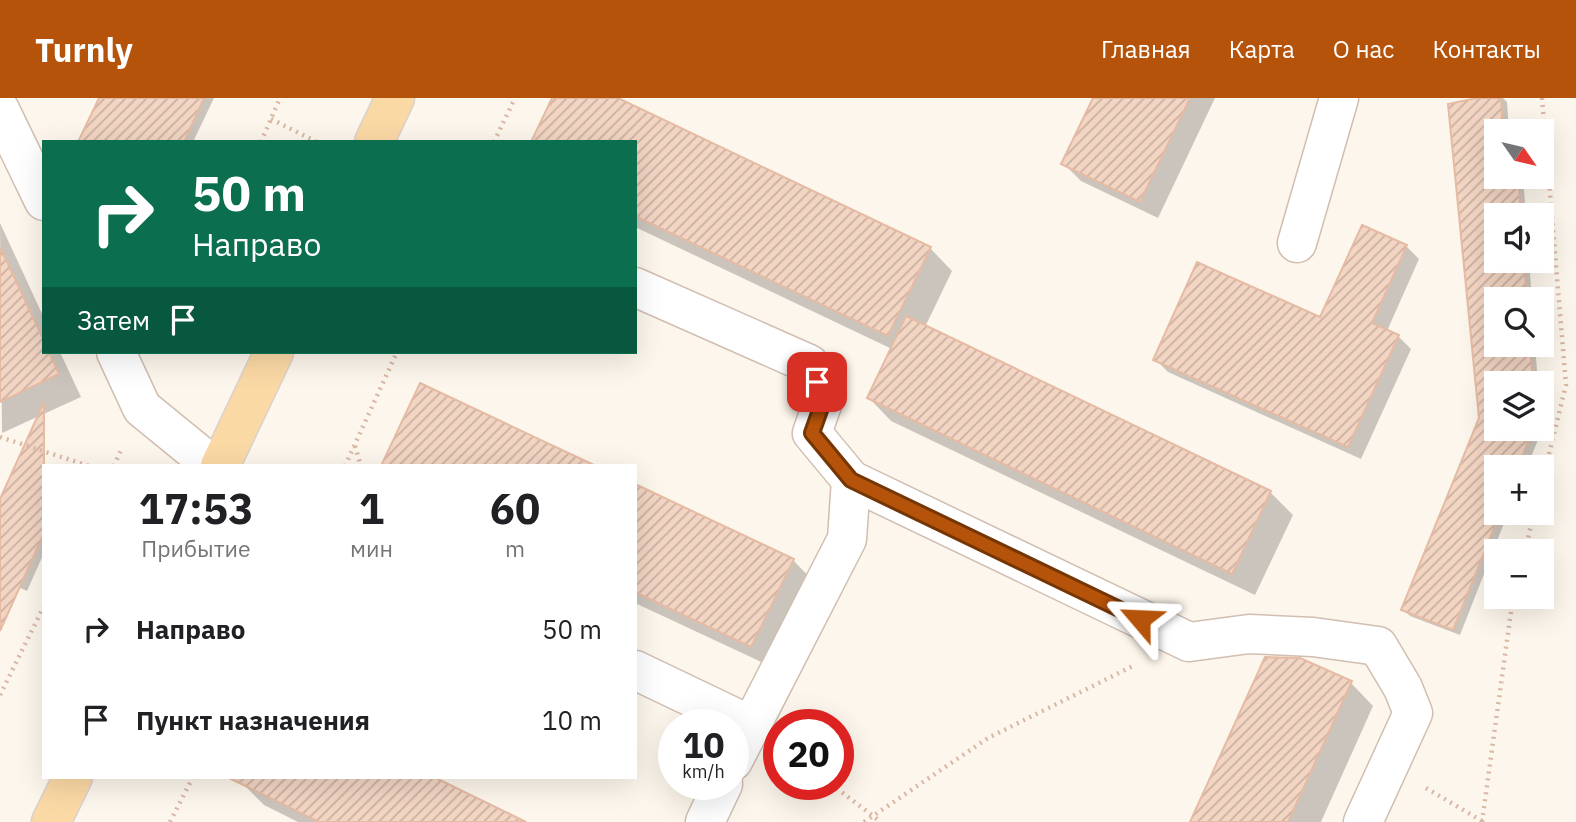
<!DOCTYPE html>
<html lang="ru">
<meta charset="utf-8">
<style>
:root{--surface:#fff;--page:#f6f6f6;--text:#202124;--muted:#757577;--accent:#b45309}
body{margin:0;font-family:"IBM Plex Sans",sans-serif;background:var(--page);color:var(--text);height:100vh;display:flex;flex-direction:column;font-size:26px;white-space:nowrap}
*{box-sizing:border-box;margin:0}
p{font-size:23px;color:var(--muted)}
.icon{flex:none;width:38px;height:38px;fill:none;stroke:currentColor;stroke-width:2;stroke-linecap:round;stroke-linejoin:round}
.map{position:relative;flex:1;overflow:hidden}
.panel{position:absolute;left:42px;top:366px;width:595px;height:315px;display:flex;flex-direction:column;background:var(--surface);border-radius:0px;box-shadow:0 7px 28px #0002}
.panel>*{flex:none}
.guide{position:absolute;left:42px;top:42px;width:595px;height:214px;border-radius:0px;box-shadow:0 7px 28px #0002;background:#0b6e4f;color:#fff;overflow:hidden}
.needle{width:46px;rotate:124deg}
.fabs{position:absolute;left:1484px;top:21px;display:grid;gap:14px}
.fabs a{display:grid;place-items:center;width:70px;height:70px;border-radius:0px;background:var(--surface);box-shadow:0 7px 28px #0002;font-size:35px}
.speed{position:absolute;left:658px;top:611px;display:flex;gap:14px;font-size:35px;font-weight:700;text-align:center}
.speed>*{display:grid;place-content:center;width:91px;height:91px;border-radius:50%;background:var(--surface);box-shadow:0 7px 28px #0002;line-height:1}
.speed small{font-size:18px;font-weight:400}
.speed .limit{border:10px solid #d22;background:#fff;color:#111}
.pin{position:absolute;display:grid;place-items:center;width:60px;height:60px;color:#fff;margin:-30px;border-radius:14px;box-shadow:0 4px 10px #0006}
.me{position:absolute;width:77px;margin:-38px;rotate:296deg;stroke-linejoin:round;filter:drop-shadow(0 0 5px #0008)}
.turn{display:flex;align-items:center;gap:24px;height:147px;padding:0 35px;font-size:32px}
.turn .icon{width:91px;height:91px;stroke-width:2.5}
.turn b{display:block;font-size:49px;line-height:60px}
.then{display:flex;align-items:center;height:66px;padding:0 35px;background:#0003;gap:14px;font-size:26px}
.eta{display:flex;justify-content:space-evenly;align-items:center;height:119px;text-align:center}
.eta b{font-size:42px;font-weight:700;line-height:49px}
ul{padding:0;list-style:none}
li{display:flex;align-items:center;gap:21px;height:91px;padding:0 35px}
li div{flex:1}
li b{display:block;font-size:26px}
li em{font-style:normal}
header{display:flex;align-items:center;gap:42px;box-sizing:border-box;height:98px;padding:0 35px;background:var(--accent);color:#fff}
header strong{font-size:33px}
nav{display:flex;gap:38px;margin-inline-start:auto;font-size:24px}
.map>svg:first-child{display:block}
.shadow{fill:#0003}
.building{fill:url(#building-hatch);stroke:#e6bba3;stroke-width:2}
.lines{fill:none;stroke-linecap:round;stroke-linejoin:round}
.minor-casing{stroke:#d1beb0;stroke-width:41}
.major-casing{stroke:#dad1cd;stroke-width:41}
.path{stroke:#d9b8a5;stroke-width:4.5;stroke-dasharray:2 5;stroke-linecap:butt}
.minor{stroke:#fff;stroke-width:38}
.major{stroke:#fbd9a5;stroke-width:38}
.route-casing{stroke:#753606;stroke-width:18}
.route{stroke:#b45309;stroke-width:12}
</style>
<header>
<strong>Turnly</strong>
<nav><a>Главная</a><a>Карта</a><a>О нас</a><a>Контакты</a></nav>
</header>
<div class="map">
<svg width="1576" height="724" viewBox="0 0 1576 724">
<defs>
<pattern id="building-hatch" width="6" height="6" patternUnits="userSpaceOnUse" patternTransform="scale(1.75)"><rect width="6" height="6" fill="#f3d5c3"/><path d="M-1 1l2-2M0 6l6-6M5 7l2-2" fill="none" stroke="#cab0a1"/></pattern>
</defs>
<rect width="100%" height="100%" fill="#fdf6ec"/>
<!-- shadow -->
<g class="shadow">
<path d="M101,0H214L193,44H80Z"/>
<path d="M554,0H614L930,150L952,173L925,229L1270,394L1293,417L1255,497L891,323L869,300L892,251L635,129V44Z"/>
<path d="M1095,0H1215L1158,120L1081,83L1064,66Z"/>
<path d="M1486,0H1503L1507,4L1509,33H1516H1496V79H1523L1526,117H1496V163H1529L1532,201H1496V247H1535L1538,285H1496V331L1542,332L1527,369H1496V415H1508L1460,537L1410,518L1403,511L1481,320Z"/>
<path d="M0,125L44,220V254H60L81,299L2,335Z"/>
<path d="M1406,148L1419,161L1387,233L1398,238L1411,251L1361,361L1168,274L1155,261L1321,221Z"/>
<path d="M44,376V455L27,493L0,481V405Z"/>
<path d="M635,388L793,462L815,485L774,570L635,505Z"/>
<path d="M1351,585L1373,608L1321,724H1192Z"/>
<path d="M244,679H430L522,724H298L264,707L241,684Z"/>
</g>
<!-- building -->
<g class="building">
<path d="M99,0H204L184,44H78Z"/>
<path d="M552,0H618L931,149L888,238L635,118V44H531Z"/>
<path d="M1093,0H1190L1140,104L1061,66Z"/>
<path d="M1477,0H1501L1503,32L1515,30V33H1496V79H1518L1521,117H1496V163H1524L1527,201H1496V247H1530L1533,285H1496V331H1533L1518,369H1496V415H1500L1453,532L1401,512L1479,320L1448,6Z"/>
<path d="M1362,127L1407,147L1372,225L1399,237L1348,349L1153,262L1197,164L1320,219Z"/>
<path d="M0,149L44,243V254H49L59,276L0,304Z"/>
<path d="M906,218L1271,393L1232,476L867,300Z"/>
<path d="M420,285L596,368H381Z"/>
<path d="M44,304V435L0,533V401Z"/>
<path d="M635,386L794,461L751,549L635,494Z"/>
<path d="M1265,559L1300,560L1352,583L1288,724H1190Z"/>
<path d="M227,679H434L526,724H319Z"/>
</g>
<g class="lines">
<defs>
<g id="minor">
<path d="M0,12L44,103"/>
<path d="M1297,145L1339,0"/>
<path d="M635,189L809,266L824,301L812,335L851,382L847,441L733,663"/>
<path d="M116,254L142,310L213,368"/>
<path d="M851,382L1189,544L1249,536L1313,539L1378,548L1403,590L1413,615L1363,724"/>
<path d="M635,572L750,627"/>
<path d="M705,724L723,686"/>
</g>
<g id="major">
<path d="M374,44L395,0"/>
<path d="M220,368L274,254"/>
<path d="M51,724L73,679"/>
</g>
</defs>
<!-- minor casing -->
<use href="#minor" class="minor-casing"/>
<!-- major casing -->
<use href="#major" class="major-casing"/>
<!-- path -->
<g class="path">
<path d="M1542,0L1566,287L1542,384"/>
<path d="M271,21L317,44"/>
<path d="M261,44L280,0"/>
<path d="M494,44L515,0"/>
<path d="M0,339L89,368"/>
<path d="M355,348L361,368"/>
<path d="M114,368L122,350"/>
<path d="M345,368L397,254"/>
<path d="M1525,453L1534,415"/>
<path d="M0,597L44,508"/>
<path d="M831,686L881,724"/>
<path d="M1426,690L1482,723"/>
<path d="M170,724L193,679"/>
<path d="M864,724L988,640L1135,567"/>
<path d="M1482,724L1513,499"/>
</g>
<!-- minor -->
<use href="#minor" class="minor"/>
<!-- major -->
<use href="#major" class="major"/>
</g>
<g class="lines">
<defs>
<path id="route" d="M817,284L824,301L812,335L851,382L1140,521"/>
</defs>
<!-- route casing -->
<use href="#route" class="route-casing"/>
<!-- route -->
<use href="#route" class="route"/>
</g>
</svg>
<div class="fabs">
<a><svg class="needle" viewBox="-14 -14 28 28"><path d="M0-13l5 13h-10z" fill="#e53935"/><path d="M0 13l5-13h-10z" fill="#757577"/></svg></a>
<a><svg class="icon" aria-label="sound" viewBox="0 0 24 24"><path d="M4 9h4l5-4v14l-5-4H4zM17 9q2 3 0 6"/></svg></a>
<a><svg class="icon" aria-label="search" viewBox="0 0 24 24"><circle cx="10" cy="10" r="6"/><path d="M15 15l6 6"/></svg></a>
<a><svg class="icon" aria-label="layers" viewBox="0 0 24 24"><path d="M12 4l9 5-9 5-9-5zM3 14l9 5 9-5"/></svg></a>
<a>+</a>
<a>−</a>
</div>
<div class="speed"><div>10<small>km/h</small></div><div class="limit">20</div></div>
<div class="pin" style="left:817px;top:284px;background:#d93025"><svg class="icon" aria-label="arrive" viewBox="0 0 24 24"><path d="M6 21V4h12l-3 4 3 4H6"/></svg></div>
<svg class="me" style="left:1140px;top:521px" viewBox="-20 -20 40 40"><path d="M0-17L14 15 0 8-14 15z" fill="#b45309" stroke="#fff" stroke-width="4"/></svg>
<div class="guide">
<div class="turn"><svg class="icon" aria-label="right" viewBox="0 0 24 24"><path d="M7 20v-9h11M14 6l5 5-5 5"/></svg><div><b>50 m</b>Направо</div></div>
<div class="then">Затем<svg class="icon" aria-label="arrive" viewBox="0 0 24 24"><path d="M6 21V4h12l-3 4 3 4H6"/></svg></div>
</div>
<section class="panel">
<div class="eta">
<div><b>17:53</b><p>Прибытие</p></div>
<div><b>1</b><p>мин</p></div>
<div><b>60</b><p>m</p></div>
</div>
<ul>
<li><svg class="icon" aria-label="right" viewBox="0 0 24 24"><path d="M7 20v-9h11M14 6l5 5-5 5"/></svg><div><b>Направо</b></div><em>50 m</em></li>
<li><svg class="icon" aria-label="arrive" viewBox="0 0 24 24"><path d="M6 21V4h12l-3 4 3 4H6"/></svg><div><b>Пункт назначения</b></div><em>10 m</em></li>
</ul>
</section>
</div>
